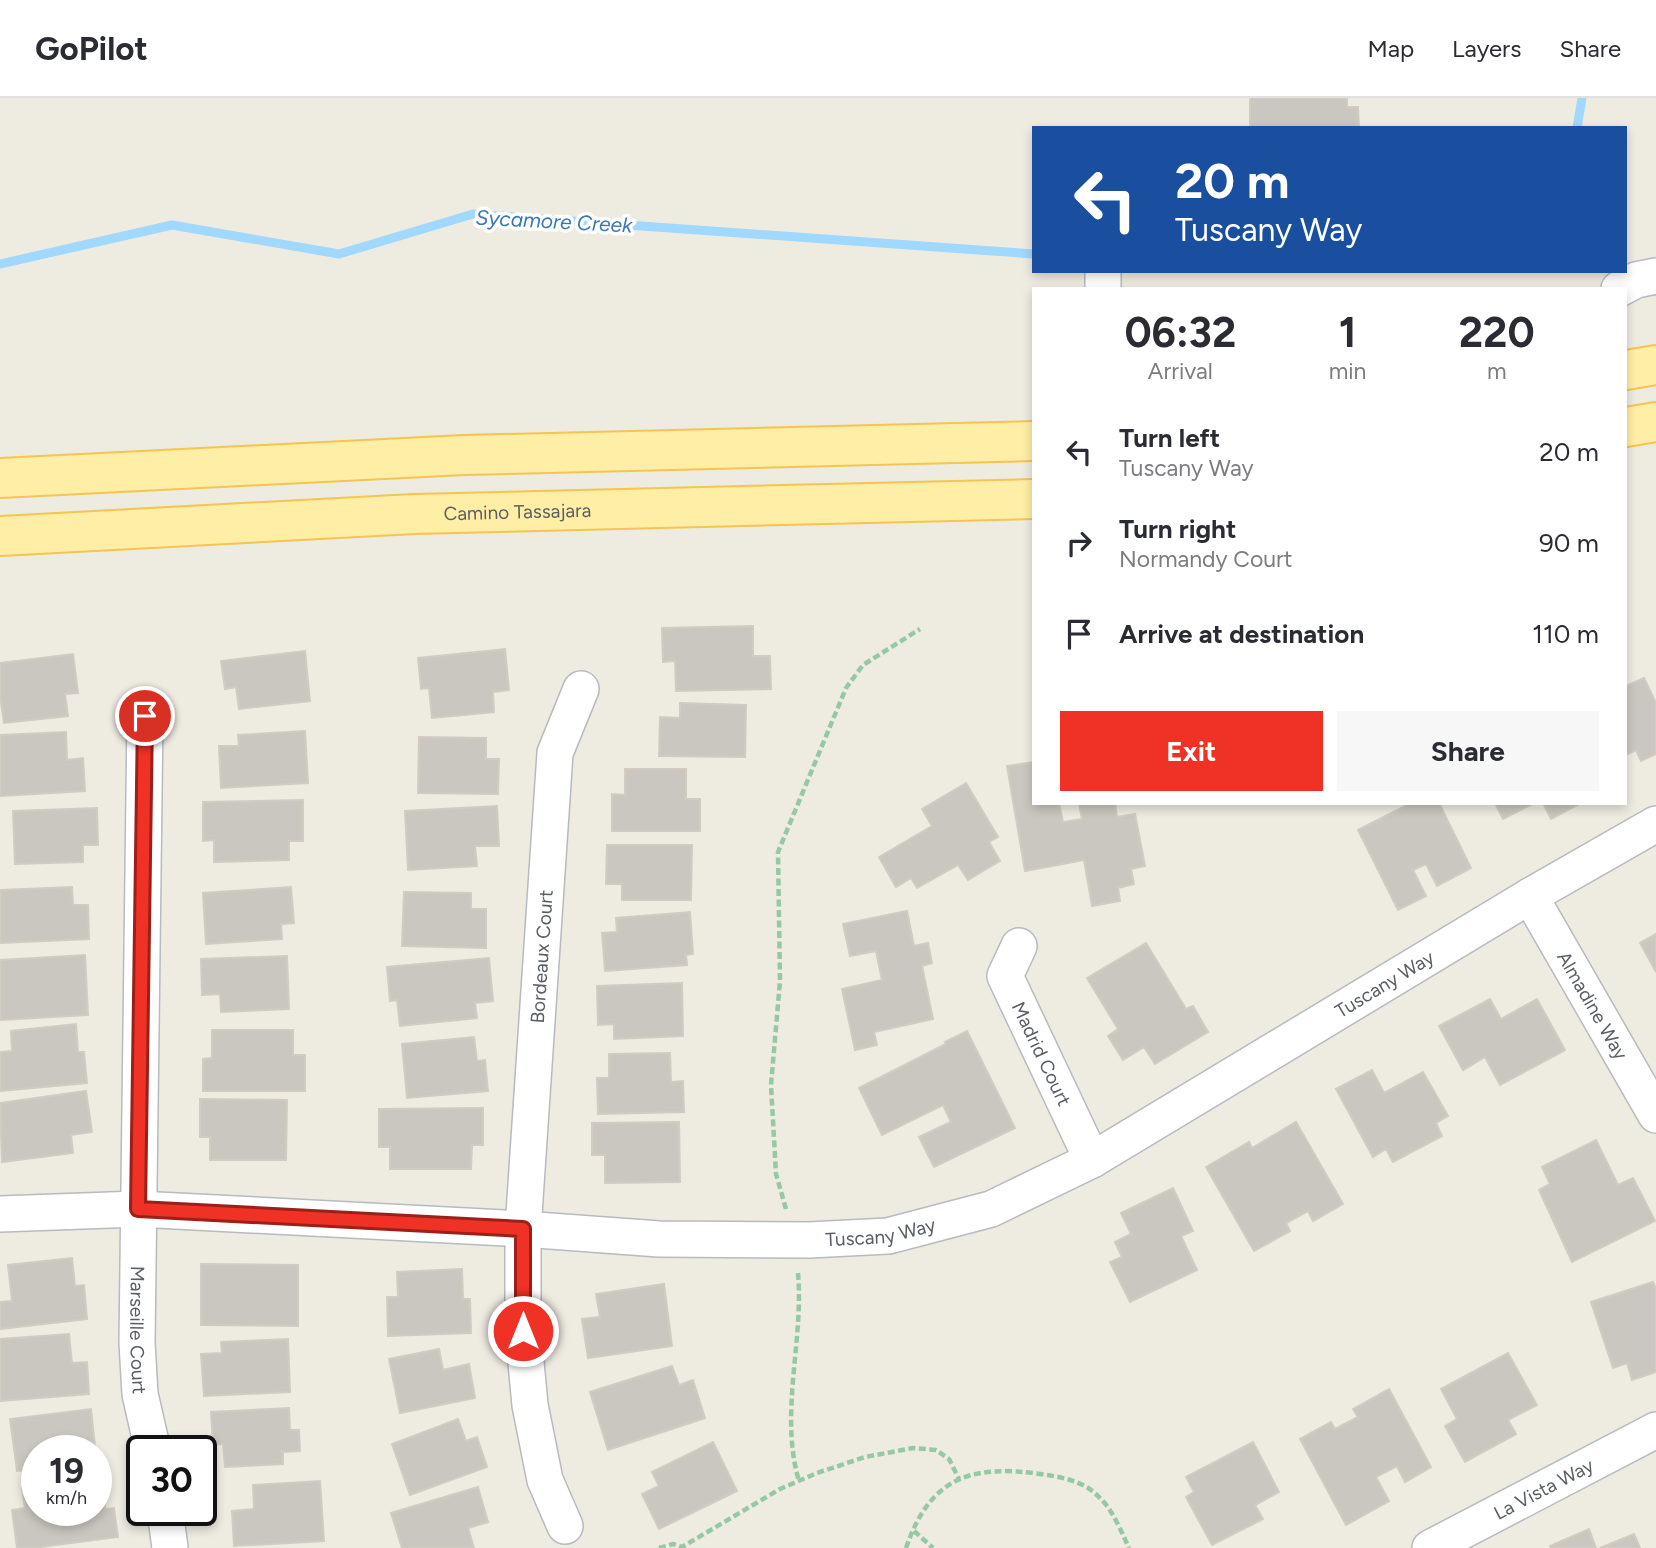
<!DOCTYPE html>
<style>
:root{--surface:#fff;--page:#f7f7f7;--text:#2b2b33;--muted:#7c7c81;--line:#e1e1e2;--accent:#ef3126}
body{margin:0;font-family:Figtree,sans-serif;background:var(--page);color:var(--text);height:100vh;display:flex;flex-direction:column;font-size:26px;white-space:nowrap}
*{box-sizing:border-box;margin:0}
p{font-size:23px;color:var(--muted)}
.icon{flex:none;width:38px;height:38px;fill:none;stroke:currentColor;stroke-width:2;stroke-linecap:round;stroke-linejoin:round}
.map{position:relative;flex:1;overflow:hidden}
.drawer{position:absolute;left:1032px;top:189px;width:595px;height:518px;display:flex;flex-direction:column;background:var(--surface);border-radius:0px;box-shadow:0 4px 10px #0003}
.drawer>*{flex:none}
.guide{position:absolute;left:1032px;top:28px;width:595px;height:147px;border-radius:0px;box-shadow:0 4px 10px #0003;background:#1a4fa0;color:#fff;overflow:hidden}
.speed{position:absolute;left:21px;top:1337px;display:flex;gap:14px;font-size:35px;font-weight:700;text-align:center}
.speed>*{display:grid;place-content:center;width:91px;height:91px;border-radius:50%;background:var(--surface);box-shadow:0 4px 10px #0003;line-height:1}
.speed small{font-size:18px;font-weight:400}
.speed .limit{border:4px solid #111;border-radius:10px;background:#fff;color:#111}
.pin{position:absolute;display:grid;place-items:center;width:60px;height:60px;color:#fff;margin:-30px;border:4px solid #fff;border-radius:50%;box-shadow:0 2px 7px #0007}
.me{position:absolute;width:77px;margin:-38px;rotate:0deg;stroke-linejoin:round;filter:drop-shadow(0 0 5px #0008)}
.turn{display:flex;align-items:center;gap:24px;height:147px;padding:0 28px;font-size:32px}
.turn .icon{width:91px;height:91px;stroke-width:2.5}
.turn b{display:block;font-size:49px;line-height:60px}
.eta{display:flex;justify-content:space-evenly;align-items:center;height:119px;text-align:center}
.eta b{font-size:42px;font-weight:700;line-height:49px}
.action{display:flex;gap:14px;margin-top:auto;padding:14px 28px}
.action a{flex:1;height:80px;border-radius:0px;background:var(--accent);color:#fff;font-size:28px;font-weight:700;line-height:80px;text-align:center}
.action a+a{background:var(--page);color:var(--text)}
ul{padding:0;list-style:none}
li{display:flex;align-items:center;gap:21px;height:91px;padding:0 28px}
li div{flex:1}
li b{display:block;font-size:26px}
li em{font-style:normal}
header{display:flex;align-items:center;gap:42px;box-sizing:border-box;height:98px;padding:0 35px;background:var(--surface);border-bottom:2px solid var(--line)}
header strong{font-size:33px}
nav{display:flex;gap:38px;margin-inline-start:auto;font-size:24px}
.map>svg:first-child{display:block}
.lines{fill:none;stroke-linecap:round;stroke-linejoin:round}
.stream{stroke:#a0d8ff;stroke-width:9}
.building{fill:#cac7c1;stroke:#d2ccc0;stroke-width:2}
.minor-casing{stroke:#b7babf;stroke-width:38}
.major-casing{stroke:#f6c452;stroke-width:42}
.path{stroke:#95c8a3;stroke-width:4.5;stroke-dasharray:7 3.5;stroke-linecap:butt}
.minor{stroke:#fff;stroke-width:35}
.major{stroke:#ffeea5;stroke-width:38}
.route-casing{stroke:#9b2019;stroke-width:18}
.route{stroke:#ef3126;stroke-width:12}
.labels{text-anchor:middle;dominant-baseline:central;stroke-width:7;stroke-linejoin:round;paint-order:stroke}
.street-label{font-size:19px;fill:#5a5e63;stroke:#fff}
.water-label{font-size:21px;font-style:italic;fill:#3a78b4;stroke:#fff}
</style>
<header>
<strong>GoPilot</strong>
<nav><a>Map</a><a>Layers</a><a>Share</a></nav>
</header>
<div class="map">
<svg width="1656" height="1450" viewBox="0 0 1656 1450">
<rect width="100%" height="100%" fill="#eeebe1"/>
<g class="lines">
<!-- stream -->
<g class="stream">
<path d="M1577,30L1582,0"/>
<path d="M0,166L172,127L339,156L473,116L1034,156"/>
</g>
</g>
<!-- building -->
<g class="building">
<path d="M1250,0H1347V9H1358L1359,30H1250Z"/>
<path d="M753,528V558H770L771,591L676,593L675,563L663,564L662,530Z"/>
<path d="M505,551L509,592L493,594L494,614L432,620L429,590L421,591L418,560Z"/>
<path d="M305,553L310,603L239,611L236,589L225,591L221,563Z"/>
<path d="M73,556L78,595L65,596L68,618L4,625L0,598V565Z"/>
<path d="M1644,580L1656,605V656L1641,663L1636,652L1626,657V588Z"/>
<path d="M680,605L746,607L745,659L659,658L660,619L680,620Z"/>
<path d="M305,633L308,685L221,690L219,648H239L238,637Z"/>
<path d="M66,634L67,662L83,660L85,693L0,698V637Z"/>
<path d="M419,639L486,640V661H499L498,696L418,695Z"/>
<path d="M1034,664V705H1059L1063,724L1082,721L1079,706L1082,705H1115L1117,719L1135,716L1145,768L1131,771L1134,786L1118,790L1120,803L1092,808L1084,762L1025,773L1007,668Z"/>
<path d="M625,671H686V701H700V733H612V696L625,697Z"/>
<path d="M966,685L998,739L989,744L1000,763L968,782L958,767L917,790L911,780L896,789L879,759L932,728L922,711Z"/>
<path d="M303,702V743H289V762L214,764V742L203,743V704Z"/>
<path d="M1411,705H1439L1471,770L1437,788L1426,766L1413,772L1426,798L1398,812L1358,732Z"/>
<path d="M1495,705H1534L1503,721Z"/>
<path d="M1543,705H1581L1551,721Z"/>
<path d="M497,708L499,748H475L477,768L408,772L405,713Z"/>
<path d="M97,710L98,747H83V764L15,766L13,713Z"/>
<path d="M607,747H692L691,802H622V786H606Z"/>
<path d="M72,789L73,807H88L89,841L0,845V792Z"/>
<path d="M291,789L294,825L281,826L282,841L206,846L203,795Z"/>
<path d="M404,794L471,795V811H486V850L402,848Z"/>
<path d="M907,813L914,848L928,845L932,865L922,868L933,921L874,934L877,947L855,952L842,891L882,882L876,853L850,858L843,826Z"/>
<path d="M690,814L693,856L686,857L687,867L605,873L602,835L617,834L616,820Z"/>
<path d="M1656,836V874L1640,845Z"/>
<path d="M1146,845L1186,911L1193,908L1208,934L1155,966L1144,949L1123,962L1108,938L1118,931L1087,880Z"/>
<path d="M85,857L88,917L0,922V862Z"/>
<path d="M287,858L289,911L221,914L220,896L202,897L201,861Z"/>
<path d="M489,860L493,903L475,905L477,920L400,928L397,902L390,903L387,869Z"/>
<path d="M682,885L683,938L614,941V926L598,927L597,888Z"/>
<path d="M1490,901L1501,921L1537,901L1565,952L1500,987L1485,959L1463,972L1439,928Z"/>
<path d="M76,926L78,954H84L87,985L0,993V954L12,953L11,933Z"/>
<path d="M212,932H293V957H305V993H203V961L212,960Z"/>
<path d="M967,933L1015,1030L934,1069L919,1039L951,1024L943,1007L882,1037L859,990L946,946L945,944Z"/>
<path d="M474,939L477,963L485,962L488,993L407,1000L402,946Z"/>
<path d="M670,955L671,984L683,983L684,1014L598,1016L597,980H609V956Z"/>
<path d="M1372,972L1384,995L1423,974L1448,1018L1436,1025L1442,1038L1393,1064L1386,1051L1373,1059L1336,991Z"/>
<path d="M86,993L92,1034L71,1037L73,1055L2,1064L0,1005Z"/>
<path d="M200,1001L287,1002L286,1062H210V1039H200Z"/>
<path d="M483,1010V1047H472L471,1071H390V1049H379V1011Z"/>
<path d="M679,1024L680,1084L605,1085V1057H592V1025Z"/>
<path d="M1296,1024L1343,1106L1313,1123L1308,1113L1286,1125L1290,1133L1254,1153L1206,1069L1249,1044L1252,1050Z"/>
<path d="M1596,1042L1618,1087L1633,1080L1655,1123L1572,1164L1539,1092L1550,1086L1542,1069Z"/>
<path d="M1173,1090L1193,1133L1181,1138L1197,1172L1130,1204L1110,1164L1122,1159L1115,1144L1131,1136L1121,1115Z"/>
<path d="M72,1160L75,1188L84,1187L87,1221L0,1231V1204L12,1203L8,1167Z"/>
<path d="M201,1166L298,1167V1228L201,1227Z"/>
<path d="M462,1171L463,1201H470L471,1235L388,1238L387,1199H398L397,1174Z"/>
<path d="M1653,1184L1656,1191V1274L1632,1282L1627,1265L1613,1270L1591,1204Z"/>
<path d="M664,1186L672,1248L588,1260L582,1221L600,1219L596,1196Z"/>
<path d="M69,1236L72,1265L87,1264L89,1296L0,1303V1241Z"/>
<path d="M288,1241L290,1294L204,1298L201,1256L222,1255L221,1244Z"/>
<path d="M439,1251L443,1272L469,1266L475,1300L400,1315L389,1261Z"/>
<path d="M1508,1255L1537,1307L1508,1322L1516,1336L1465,1364L1445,1328L1457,1321L1441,1291Z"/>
<path d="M672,1268L679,1287L693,1282L705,1320L608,1352L590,1294Z"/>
<path d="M1389,1291L1431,1369L1405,1384L1397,1368L1376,1379L1389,1403L1346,1427L1300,1341L1331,1324L1335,1331L1358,1319L1353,1311Z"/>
<path d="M289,1310L290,1332H299L300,1353L283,1354V1366L225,1369L223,1346L213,1347L211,1314Z"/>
<path d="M91,1311L95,1348L73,1351V1353H37V1371L17,1373L10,1321Z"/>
<path d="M458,1321L466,1343L477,1339L487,1369L410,1397L392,1346Z"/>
<path d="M713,1344L737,1393L659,1431L642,1396L659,1388L652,1374Z"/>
<path d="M1253,1344L1279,1394L1255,1407L1263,1421L1212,1447L1186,1399L1194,1394L1186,1379Z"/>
<path d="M101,1380L105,1411L114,1410L118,1439L33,1450H17L12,1412L25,1410L22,1390L37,1389V1412H96V1381Z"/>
<path d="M320,1383L324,1443L234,1448L232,1413L254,1411L253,1387Z"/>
<path d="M478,1389L488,1424L468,1430L474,1450H402L391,1415Z"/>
<path d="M1589,1431L1596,1450H1551L1550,1448Z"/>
<path d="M1634,1436L1640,1450H1600Z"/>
</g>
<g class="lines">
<defs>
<g id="minor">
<path d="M1103,191V173"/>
<path d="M1619,191L1636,182L1656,178"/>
<path id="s1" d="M145,618L137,1245L140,1296L153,1353"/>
<path id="s2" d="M1530,798L1656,1017"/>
<path id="s3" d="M1019,848L1005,878L1092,1062"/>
<path id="s4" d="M0,1116L138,1111L523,1131L659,1141L809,1142L888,1138L991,1111L1092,1062L1530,798L1656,726"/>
<path d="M165,1412L170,1450"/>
<path id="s5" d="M565,1428L545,1382L530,1307L523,1233V1131L555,655L581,591"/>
<path id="s6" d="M1430,1450L1656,1332"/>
</g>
<g id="major">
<path d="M1626,272L1656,267"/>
<path d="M1626,329L1656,324"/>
<path d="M0,380L464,357L1034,343"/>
<path id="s7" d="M0,438L414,416L1034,401"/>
</g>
</defs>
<!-- minor casing -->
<use href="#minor" class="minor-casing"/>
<!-- major casing -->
<use href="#major" class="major-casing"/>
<!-- path -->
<g class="path">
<path d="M786,1111L776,1076L771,987L780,883L778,754L846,590L863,567L920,531"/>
<path d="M798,1175C804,1243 779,1316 799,1383"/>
<path d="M914,1433L933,1450"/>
<path d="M659,1450L673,1446L682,1449L780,1391L817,1375L865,1359L913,1350L936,1352L949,1361L959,1381"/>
<path d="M906,1450C930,1380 970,1366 1040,1376C1062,1379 1084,1383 1099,1399C1113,1412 1121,1433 1129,1450"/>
</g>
<!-- minor -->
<use href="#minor" class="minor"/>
<!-- major -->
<use href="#major" class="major"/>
</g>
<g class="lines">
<defs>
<path id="route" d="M145,618L138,1111L523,1131V1233"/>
</defs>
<!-- route casing -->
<use href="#route" class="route-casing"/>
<!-- route -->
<use href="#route" class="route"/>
</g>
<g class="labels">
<!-- street labels -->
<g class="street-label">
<text stroke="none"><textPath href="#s7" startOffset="518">Camino Tassajara</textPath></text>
<text stroke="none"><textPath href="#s5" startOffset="576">Bordeaux Court</textPath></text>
<text stroke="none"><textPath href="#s4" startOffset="1449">Tuscany Way</textPath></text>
<text stroke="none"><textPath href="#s2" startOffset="126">Almadine Way</textPath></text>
<text stroke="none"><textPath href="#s3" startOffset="119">Madrid Court</textPath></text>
<text stroke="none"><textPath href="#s4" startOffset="882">Tuscany Way</textPath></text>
<text stroke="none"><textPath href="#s1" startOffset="614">Marseille Court</textPath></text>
<text stroke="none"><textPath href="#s6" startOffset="128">La Vista Way</textPath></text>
</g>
<!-- water labels -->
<g class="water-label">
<text transform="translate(554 123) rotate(3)">Sycamore Creek</text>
</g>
</g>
</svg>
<div class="speed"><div>19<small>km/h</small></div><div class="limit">30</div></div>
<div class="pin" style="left:145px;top:618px;background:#d93025"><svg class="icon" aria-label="arrive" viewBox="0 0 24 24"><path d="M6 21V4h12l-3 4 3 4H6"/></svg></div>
<svg class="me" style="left:523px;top:1233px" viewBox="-20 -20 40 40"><circle r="17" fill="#ef3126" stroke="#fff" stroke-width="3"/><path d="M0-11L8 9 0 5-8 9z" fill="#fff"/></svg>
<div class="guide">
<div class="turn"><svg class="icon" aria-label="left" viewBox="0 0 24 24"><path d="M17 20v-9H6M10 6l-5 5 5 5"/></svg><div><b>20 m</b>Tuscany Way</div></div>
</div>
<section class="drawer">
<div class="eta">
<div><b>06:32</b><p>Arrival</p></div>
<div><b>1</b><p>min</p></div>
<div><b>220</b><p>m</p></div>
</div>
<ul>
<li><svg class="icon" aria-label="left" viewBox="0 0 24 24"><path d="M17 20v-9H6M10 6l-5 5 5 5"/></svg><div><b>Turn left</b><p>Tuscany Way</p></div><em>20 m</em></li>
<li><svg class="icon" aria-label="right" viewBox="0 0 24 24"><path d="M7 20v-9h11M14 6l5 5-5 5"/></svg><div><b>Turn right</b><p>Normandy Court</p></div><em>90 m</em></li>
<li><svg class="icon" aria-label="arrive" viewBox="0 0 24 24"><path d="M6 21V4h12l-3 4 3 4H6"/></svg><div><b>Arrive at destination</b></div><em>110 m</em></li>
</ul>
<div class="action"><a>Exit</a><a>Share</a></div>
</section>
</div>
